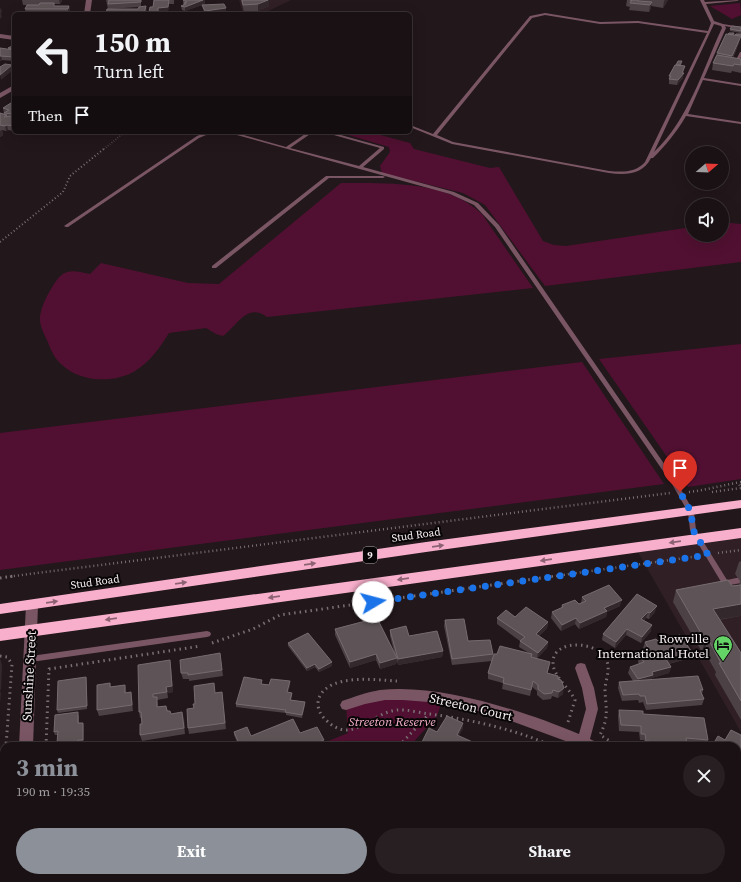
<!DOCTYPE html>
<meta charset="utf-8">
<style>
:root{--surface:#1a1114;--page:#271f22;--text:#f1f3f6;--muted:#9f9da0;--line:#383134;--accent:#8c9099}
body{margin:0;font-family:"Source Serif 4",serif;background:var(--page);color:var(--text);height:100vh;display:flex;flex-direction:column;font-size:15px;white-space:nowrap}
*{box-sizing:border-box;margin:0}
p{font-size:13px;color:var(--muted)}
.icon{flex:none;width:22px;height:22px;fill:none;stroke:currentColor;stroke-width:2;stroke-linecap:round;stroke-linejoin:round}
.map{position:relative;flex:1;overflow:hidden}
.side{position:absolute;left:0px;top:742px;width:741px;height:140px;display:flex;flex-direction:column;background:var(--surface);border-radius:12px 12px 0 0;box-shadow:0 4px 16px #0002,0 0 0 1px var(--line)}
.side>*{flex:none}
.top-card{position:absolute;left:12px;top:12px;width:400px;height:122px;border-radius:6px;box-shadow:0 4px 16px #0002,0 0 0 1px var(--line);background:#1a1114;color:var(--text);overflow:hidden}
.needle{width:26px;rotate:71deg}
.controls{position:absolute;left:685px;top:146px;display:grid;gap:8px}
.controls a{display:grid;place-items:center;width:44px;height:44px;border-radius:50%;background:var(--surface);box-shadow:0 4px 16px #0002,0 0 0 1px var(--line);font-size:20px}
.pin{position:absolute;display:grid;place-items:center;width:34px;height:34px;color:#fff;margin:-41px -17px;border-radius:50% 50% 50% 0;rotate:-45deg;box-shadow:0 0 4px #0007}
.pin .icon{rotate:45deg}
.me{position:absolute;width:44px;margin:-22px;rotate:82deg;stroke-linejoin:round;filter:drop-shadow(0 0 3px #0008)}
.turn{display:flex;align-items:center;gap:14px;height:84px;padding:0 16px;font-size:18px}
.turn .icon{width:52px;height:52px;stroke-width:2.5}
.turn b{display:block;font-size:28px;line-height:34px}
.then{display:flex;align-items:center;height:38px;padding:0 16px;background:#0003;gap:8px;font-size:15px}
.round{display:grid;place-items:center;flex:none;width:42px;height:42px;border-radius:21px;background:var(--page)}
.summary{display:flex;align-items:center;justify-content:space-between;height:68px;padding:0 16px}
h1{font-size:24px;font-weight:700;line-height:30px;color:var(--accent)}
.action{display:flex;gap:8px;margin-top:auto;padding:8px 16px}
.action a{flex:1;height:46px;border-radius:24px;background:var(--accent);color:#fff;font-size:16px;font-weight:700;line-height:46px;text-align:center}
.action a+a{background:var(--page);color:var(--text)}
.map>svg:first-child{display:block}
.built{fill:#302026}
.green{fill:#511031}
.lines{fill:none;stroke-linecap:round;stroke-linejoin:round}
.path-far3{stroke:#796f72;stroke-width:1.5;stroke-dasharray:0.5 2;stroke-linecap:butt}
.path-far2{stroke:#796f72;stroke-width:2;stroke-dasharray:1 2.5;stroke-linecap:butt}
.path-far1{stroke:#796f72;stroke-width:2.5;stroke-dasharray:1 3;stroke-linecap:butt}
.path{stroke:#796f72;stroke-width:3;stroke-dasharray:1.5 4;stroke-linecap:butt}
.lane{fill:#7a5664;fill-rule:evenodd}
.street{fill:#7a5664;fill-rule:evenodd}
.highway{fill:#f8afcb;fill-rule:evenodd}
.wall{fill:#4c4145}
.shaded-wall{fill:#33282c}
.building{fill:#5e5457;stroke:#766c70}
.oneway{fill:#8c6272}
.route{stroke:#1a73e8;stroke-width:7;stroke-dasharray:0 12.6}
.labels{text-anchor:middle;dominant-baseline:central;stroke-width:4;stroke-linejoin:round;paint-order:stroke}
.shield{fill:#080506;stroke:#afa8aa;stroke-width:1}
.shield-label{font-size:10px;font-weight:bold;fill:#f6eef1}
.street-label{font-size:11px;fill:#f6eef1;stroke:#080506}
.near-poi-label{font-size:13px;fill:#f6eef1;stroke:#080506;text-anchor:end}
.near-street-label{font-size:13px;fill:#f6eef1;stroke:#080506}
.near-park-label{font-size:13px;font-style:italic;fill:#f5b0cb;stroke:#080506}
</style>
<div class="map">
<svg width="741" height="882" viewBox="0 0 741 882">
<rect width="100%" height="100%" fill="#22171b"/>
<!-- built -->
<g class="built">
<path d="M239,0H291L262,14H243Z"/>
<path d="M741,533V732L635,547Z"/>
</g>
<!-- green -->
<g class="green">
<path d="M740,3L741,15L732,19L710,6Z"/>
<path d="M338,132H369L410,143L414,149L490,168L499,167L543,241L554,245L566,246L692,227V235H722V222L741,224V262L545,286L485,205L463,193L382,173L380,166L390,152L389,147Z"/>
<path d="M341,183C385,183 447,180 482,214L533,288L267,317C247,302 237,326 223,336L216,334L206,328L169,333C161,346 149,363 135,371C113,384 79,382 61,364C54,358 50,348 47,340C44,334 39,324 40,317C41,308 46,297 51,289C62,269 69,269 90,274L101,263L188,283L219,284Z"/>
<path d="M741,344V479L688,487L599,359Z"/>
<path d="M582,362L664,484L0,570V433Z"/>
<path d="M365,698L443,699L437,716L410,746H316L348,733L346,705Z"/>
</g>
<g class="lines">
<!-- path-far3 -->
<path class="path-far3" d="M104,149L125,132"/>
<!-- path-far2 -->
<path class="path-far2" d="M0,242L63,192L70,176L105,148"/>
<!-- path-far1 -->
<g class="path-far1">
<path d="M689,492C707,490 723,485 741,482"/>
<path d="M712,492L741,488L738,482"/>
<path d="M718,553L741,550"/>
<path d="M6,577L670,493"/>
<path d="M548,577L699,556"/>
</g>
<!-- path -->
<g class="path">
<path d="M0,578L14,576"/>
<path d="M212,643L253,629L280,615L555,576"/>
<path d="M0,656L7,657L12,664L6,746"/>
<path d="M397,681C376,680 329,673 319,698C316,706 320,715 326,720C352,746 370,713 397,710C407,709 420,713 430,714C473,720 513,729 553,746"/>
<path d="M568,722L575,700C570,689 553,676 553,663C552,637 605,640 608,666C609,674 605,682 605,690C606,711 609,716 600,735L618,746"/>
<path d="M46,746L49,669L201,646"/>
<path d="M399,746L429,714"/>
<path d="M2,816L4,780"/>
<path d="M737,834L741,837"/>
<path d="M737,877L741,880"/>
<path d="M360,878L363,882"/>
<path d="M429,878L430,882"/>
<path d="M163,882L185,878"/>
</g>
<!-- lane -->
<g class="lane">
<path d="M700,0H704L705,2L739,0L737,1L706,4L714,21L723,24L741,27V29L725,26L726,28L704,78L741,84V86L703,80L688,114L741,122V124L686,116C676,133 666,145 653,158H651C643,175 625,175 609,173L452,144L410,127V125L433,134L530,16L545,13L600,22L638,21L708,31L711,23ZM545,15L600,24L638,23L707,33L645,162C635,173 623,172 609,171L453,142L437,135L532,18ZM714,24L721,26L722,28C702,71 689,119 654,152Z"/>
<path d="M740,52H741V57L737,65H735L734,64Z"/>
<path d="M207,132H213L199,138L68,227H66L64,226L197,136Z"/>
<path d="M226,132H233L286,147L308,132H313L290,148L359,166L380,148L323,132H330L384,147V149L363,167L454,192L478,203L499,225L676,481L694,512L696,530L727,580L741,577V583L730,585L731,587L730,589C726,590 726,587 723,585L690,530L688,512L672,484L495,227L474,205L450,194Z"/>
<path d="M326,176H383L385,177L383,178H329L216,268H212V266Z"/>
<path d="M207,631L210,632L211,634L210,636L207,637L31,662L28,661L27,659L28,657L31,656Z"/>
<path d="M4,822V830L0,831V823Z"/>
</g>
<!-- street -->
<g class="street">
<path d="M86,0H92L90,14H84Z"/>
<path d="M0,34L14,36V40L0,38Z"/>
<path d="M14,85V90L0,98V93Z"/>
<path d="M32,601L36,602L38,605L33,746H19L26,605L28,602Z"/>
<path d="M581,663L585,664L594,688L598,709L590,739L596,742L598,746H579L514,722L478,711L441,703L403,700H385L365,704L346,710L342,709L340,705L342,701C354,697 367,692 380,690C439,683 524,711 579,734L586,709L582,688L575,668L577,664Z"/>
<path d="M737,847L741,849V865L737,863Z"/>
<path d="M13,878H27L26,882H12Z"/>
<path d="M53,878H88L86,882H51Z"/>
<path d="M382,878H399L401,882H384Z"/>
</g>
<!-- highway -->
<g class="highway">
<path d="M741,500V508L426,552L0,614V604L426,542Z"/>
<path d="M741,528V538L0,641V629Z"/>
</g>
</g>
<!-- wall -->
<g class="wall">
<path d="M22,0H61L62,1L60,4H54V6H69L70,11L68,14H26L25,9L39,5H23Z"/>
<path d="M106,0H141V7L147,11L146,14H106L138,9L139,7L108,9Z"/>
<path d="M154,0H174V4H169L168,11L159,12V14H150L149,12L153,7Z"/>
<path d="M183,0L205,4L203,5L226,13L215,14H205L203,9L202,5L185,11L182,10L181,6L183,5Z"/>
<path d="M241,0H269V6L258,11L244,12Z"/>
<path d="M627,0H668L663,8L651,6V8L649,12L629,10L630,7L626,6Z"/>
<path d="M741,27V33L730,31V29Z"/>
<path d="M734,35L739,43L733,58L741,59V73L732,71L731,73L712,70L713,63L717,53Z"/>
<path d="M14,45V61L2,60L0,61V48L8,50V48Z"/>
<path d="M682,61L681,65L685,66L683,73V78L677,85L669,84V76L676,65Z"/>
<path d="M14,101V131L8,130L6,131L2,130L3,135L0,137V113L4,114L3,108Z"/>
<path d="M741,561V613L740,616L719,620L741,653V720L715,675L716,672L704,651L702,652L673,602L676,590L732,586L739,585L740,581L735,574L739,562Z"/>
<path d="M637,594L655,612L649,619L646,618L644,620L651,631L641,643L626,635L615,648L602,640L603,634Z"/>
<path d="M582,597L620,606L607,612L606,617L579,629L575,624L561,631L551,618L552,612L561,608L562,605L579,604L581,603Z"/>
<path d="M515,617L548,622L547,628L539,636L548,642L547,648L537,658L549,668L547,673L558,679L563,694L558,698L552,696L551,699L543,700L537,695V691L532,687L530,696L502,689L503,683L488,679V673L492,661L452,665L444,626L445,620L468,641L493,654V658L497,654L529,653L519,647L520,641L497,624V618Z"/>
<path d="M335,629L395,655L390,636V630L409,636L443,651L442,657L398,665L397,660L396,664L380,669L376,660L350,668L335,635Z"/>
<path d="M658,641L690,658L669,664L671,667L669,673L652,678V680L703,690L702,694L704,699L702,705L646,710L643,702L639,703L638,700L622,701L618,688L619,682L633,681L628,673L630,667L639,664L638,662L639,656L644,655L645,651L643,648L645,642Z"/>
<path d="M288,643L332,662V666L319,672L315,667L307,671L288,646Z"/>
<path d="M220,653L223,676L189,681V679H183L181,673Z"/>
<path d="M171,667L173,692L168,693V698L157,700L158,707L166,706L168,711H170L171,714L184,718L185,734L142,741L140,735L142,724L141,718H140L139,712Z"/>
<path d="M86,677L87,680V709L58,713L57,710Z"/>
<path d="M290,681V685L288,692L292,693V696L291,700L305,702V705L302,718L286,715V713L236,707V704L262,683V684L269,685Z"/>
<path d="M110,683L111,687L125,685L126,693L131,692L132,698L133,711L99,716L97,710Z"/>
<path d="M222,692L226,729L189,734L188,728L194,708L195,704L215,693Z"/>
<path d="M619,710L643,714L708,740L706,746L687,745V746H645L644,740H640L639,732L619,731L618,716Z"/>
<path d="M79,715V723L84,726V743H79V746H58L57,743L58,735H55L54,732Z"/>
<path d="M731,730L741,735V785L737,791V746H713L715,741L718,736L725,740Z"/>
<path d="M234,732L251,736L300,733L324,740V743L316,746H239L234,735Z"/>
<path d="M741,802V808L739,807Z"/>
<path d="M247,878L338,882H248Z"/>
<path d="M477,878H542L541,881L534,882H478Z"/>
<path d="M615,878H665L661,882H616L618,881Z"/>
</g>
<!-- shaded-wall -->
<g class="shaded-wall">
<path d="M59,0H61L62,1L60,4Z"/>
<path d="M169,0V4L168,11L159,12V14H158V8Z"/>
<path d="M203,0H205V4L185,11V7Z"/>
<path d="M268,0H269V6L258,11V4Z"/>
<path d="M665,0H668L663,8L664,1Z"/>
<path d="M652,2L651,8L649,12L650,5Z"/>
<path d="M69,6L70,11L68,14V9Z"/>
<path d="M146,6L147,11L146,14H144Z"/>
<path d="M1,8L2,12L1,13L2,17L0,19V9Z"/>
<path d="M226,8V13L215,14H206L205,11Z"/>
<path d="M741,36L739,43L730,63L732,56Z"/>
<path d="M1,55L2,60L0,61V56Z"/>
<path d="M12,65L13,70L1,80L0,75Z"/>
<path d="M685,66L684,71L682,75L684,73L683,78L677,85L678,80Z"/>
<path d="M7,125L8,130L6,131L5,126Z"/>
<path d="M2,130L3,135L0,137V131Z"/>
<path d="M622,600L620,606L607,612L606,617L579,629L580,623L604,608Z"/>
<path d="M741,604V613L740,616L709,621L713,609Z"/>
<path d="M657,606L655,612L649,619L650,613Z"/>
<path d="M648,612L646,618L640,625L641,619Z"/>
<path d="M576,618L575,624L561,631L562,625Z"/>
<path d="M548,622L547,628L535,640L536,634Z"/>
<path d="M652,625L651,631L641,643L642,637Z"/>
<path d="M627,629L626,635L615,648L616,642Z"/>
<path d="M708,639L704,651L702,652L705,640Z"/>
<path d="M548,642L547,648L537,659L538,653Z"/>
<path d="M443,651L442,657L398,665V659Z"/>
<path d="M692,652L690,658L664,665L666,659Z"/>
<path d="M376,654V660L350,668V662Z"/>
<path d="M0,658L2,665L1,691L0,689Z"/>
<path d="M397,658L396,664L380,669V663Z"/>
<path d="M170,660L171,667L173,692L168,693V698L166,687Z"/>
<path d="M332,662V666L319,672V669Z"/>
<path d="M315,664V667L307,671V668Z"/>
<path d="M671,667L669,673L652,678V681L636,685L638,679L652,672Z"/>
<path d="M86,677L87,680V709V706Z"/>
<path d="M290,681V685L287,695V692Z"/>
<path d="M564,688L563,694L558,698L559,692Z"/>
<path d="M0,691L1,693L0,704Z"/>
<path d="M131,692L132,698L133,711L132,705Z"/>
<path d="M305,702V705L302,718V715Z"/>
<path d="M182,712L184,718L185,734L184,728Z"/>
<path d="M83,723L84,726V743L83,740Z"/>
<path d="M463,723V729L456,741L457,735Z"/>
<path d="M324,740V743L316,746H308Z"/>
<path d="M303,743V746H296Z"/>
<path d="M741,783V785L737,791L738,788Z"/>
<path d="M661,878H665L661,882H657Z"/>
</g>
<!-- building -->
<g class="building">
<path d="M109,0H141V2L108,4Z"/>
<path d="M154,0H169L168,7L158,8V12H149L150,7H153Z"/>
<path d="M183,0H203L185,7L181,6L186,4L184,3L187,2Z"/>
<path d="M242,0H268L258,4L243,5Z"/>
<path d="M630,0H638V1L652,2L650,5L630,3L632,0Z"/>
<path d="M40,3H54V6H69L68,9H25L27,5H39Z"/>
<path d="M224,4L226,8L205,11L202,5Z"/>
<path d="M146,6L144,14H106L107,9H138L139,7Z"/>
<path d="M57,13V14H37Z"/>
<path d="M732,26L741,27V31L730,29Z"/>
<path d="M729,33H734L733,35L728,34Z"/>
<path d="M726,34L741,36L732,56L717,53Z"/>
<path d="M736,34H741L740,36L735,35Z"/>
<path d="M14,45V49L8,48Z"/>
<path d="M0,48L14,50V57L0,56Z"/>
<path d="M717,55L741,59V65L734,64L733,66L713,63Z"/>
<path d="M678,61H682L680,65H676Z"/>
<path d="M5,64L12,65L0,75V67Z"/>
<path d="M675,65L685,66L682,73H684L678,80L669,79L671,76H669Z"/>
<path d="M14,101V114L4,113L9,110L3,108Z"/>
<path d="M0,113L7,115L4,117L11,116L14,117V126L7,125L5,126L0,125Z"/>
<path d="M728,580L732,586L741,585V604L713,609L741,653V701L719,663H721L708,639L705,640L676,590Z"/>
<path d="M609,585L622,600L604,608L607,611L580,623L576,618L562,625L552,612L563,607L562,605L575,600L579,604L586,601L582,597Z"/>
<path d="M637,594L657,606L650,613L648,612L641,619L652,625L642,637L627,629L616,642L603,634Z"/>
<path d="M526,607L548,622L536,634L548,642L538,653L520,641L525,637L497,618L506,610L515,617Z"/>
<path d="M377,618L397,658L380,663L376,654L350,662L335,629Z"/>
<path d="M464,619L468,641L490,640L493,654L452,659L445,620Z"/>
<path d="M406,626L409,636L437,631L443,651L398,659L390,630Z"/>
<path d="M308,633L332,662L319,669L315,664L307,668L288,643Z"/>
<path d="M680,635L692,652L666,659L671,667L652,672L653,675L638,679L630,667L644,662L639,656L647,654L645,651L649,649L645,642L656,639L658,641Z"/>
<path d="M500,646L532,654L531,657L550,662L547,673L558,676V679L561,680L564,688L559,692L553,690L552,693L544,694L538,689V685L533,681L531,690L503,683L504,678L488,673L494,654H497Z"/>
<path d="M220,653L222,670L188,675V673H181L180,660Z"/>
<path d="M170,660L172,686L166,687L167,692L153,694V697H157V707L166,706L167,711H170L171,714L182,712L184,728L140,735V724H142L141,712H139L138,665Z"/>
<path d="M698,676L703,690H700L704,699L647,704L645,696H640L639,694L623,695L619,682Z"/>
<path d="M86,677L87,706L57,710L58,681Z"/>
<path d="M244,677L262,680L261,684L269,685L271,679L290,681L287,692L292,693L290,700L305,702L302,715L285,712L286,710L236,704Z"/>
<path d="M110,683V687L125,685V693L131,692L132,705L97,710V685Z"/>
<path d="M214,683L215,693L222,692L225,723L188,728L187,709L194,708L193,704H195L194,686Z"/>
<path d="M619,710L643,711V714L704,718L708,740L686,738L687,745L679,744V746L658,745L657,742L646,741L645,734H641V726L621,725Z"/>
<path d="M78,712V723H83V740H78V746H60V743H57L58,731L54,732L55,715Z"/>
<path d="M447,716L463,723L457,735L477,744L476,746H420L429,728L437,732Z"/>
<path d="M293,719L300,733L317,727L324,740L308,746H304L303,743L296,746H240L234,732L247,727L251,736Z"/>
<path d="M731,730L741,735V752L740,753L741,754V783L738,788L737,787V746H716L719,743L715,741L718,736L725,740Z"/>
<path d="M247,878H338V882H256V880L247,881Z"/>
<path d="M478,878H542L508,882H479Z"/>
<path d="M621,878H661L657,882H635L634,881V882H616Z"/>
<path d="M677,878H715L720,882H673Z"/>
<path d="M229,879V882H215Z"/>
<path d="M245,880L246,882H233Z"/>
</g>
<!-- one-way arrows -->
<defs><path id="oneway-solid" d="M-6-.8H1V-3.2L6.5 0L1 3.2V.8H-6Z"/></defs>
<g class="oneway">
<use href="#oneway-solid" transform="translate(675 542) rotate(172)"/>
<use href="#oneway-solid" transform="translate(438 546) rotate(-8)"/>
<use href="#oneway-solid" transform="translate(546 560) rotate(172)"/>
<use href="#oneway-solid" transform="translate(310 564) rotate(-8)"/>
<use href="#oneway-solid" transform="translate(403 579) rotate(172)"/>
<use href="#oneway-solid" transform="translate(181 583) rotate(-8)"/>
<use href="#oneway-solid" transform="translate(274 597) rotate(172)"/>
<use href="#oneway-solid" transform="translate(52 602) rotate(-8)"/>
<use href="#oneway-solid" transform="translate(111 619) rotate(172)"/>
</g>
<g class="lines">
<!-- route -->
<path class="route" d="M373,602L708,555L693,530L691,512L680,492"/>
</g>
<!-- icons -->
<defs>
<symbol id="hotel-pin" viewBox="-11 -11 22 30"><path d="M0 17L-7.5 6A9.5 9.5 0 1 1 7.5 6Z" fill="#65d467" stroke="#080506"/><path d="M-6-4.5h1.5V1H6V5H4.5V3h-9V5H-6ZM-4 0a1.8 1.8 0 1 1 3.6 0ZM.5 0V-2.5h3Q6-2.5 6 0Z" fill="#111"/></symbol>
</defs>
<g fill-rule="evenodd">
<use href="#hotel-pin" x="712" y="634" width="22" height="30"/>
</g>
<g class="labels">
<!-- shield labels -->
<rect class="shield" x="363" y="547" width="14" height="16" rx="3"/>
<g class="shield-label">
<text x="370" y="555">9</text>
</g>
<!-- street labels -->
<g class="street-label">
<text transform="translate(416 535) rotate(-8)">Stud Road</text>
<text transform="translate(95 582) rotate(-8)">Stud Road</text>
</g>
<!-- near-poi labels -->
<g class="near-poi-label">
<text x="709" y="638">Rowville<tspan x="709" dy="15">International Hotel</tspan></text>
</g>
<!-- near-street labels -->
<g class="near-street-label">
<text transform="translate(29 676) rotate(-87)">Sunshine Street</text>
<text transform="translate(471 707) rotate(13)">Streeton Court</text>
</g>
<!-- near-park labels -->
<g class="near-park-label">
<text x="392" y="721">Streeton Reserve</text>
</g>
</g>
</svg>
<div class="controls">
<a><svg class="needle" viewBox="-14 -14 28 28"><path d="M0-13l5 13h-10z" fill="#e53935"/><path d="M0 13l5-13h-10z" fill="#9f9da0"/></svg></a>
<a><svg class="icon" aria-label="sound" viewBox="0 0 24 24"><path d="M4 9h4l5-4v14l-5-4H4zM17 9q2 3 0 6"/></svg></a>
</div>
<div class="pin" style="left:680px;top:492px;background:#d93025"><svg class="icon" aria-label="arrive" viewBox="0 0 24 24"><path d="M6 21V4h12l-3 4 3 4H6"/></svg></div>
<svg class="me" style="left:373px;top:602px" viewBox="-20 -20 40 40"><circle r="19" fill="#fff"/><path d="M0-13L10 11 0 6-10 11z" fill="#1a73e8"/></svg>
<div class="top-card">
<div class="turn"><svg class="icon" aria-label="left" viewBox="0 0 24 24"><path d="M17 20v-9H6M10 6l-5 5 5 5"/></svg><div><b>150 m</b>Turn left</div></div>
<div class="then">Then<svg class="icon" aria-label="arrive" viewBox="0 0 24 24"><path d="M6 21V4h12l-3 4 3 4H6"/></svg></div>
</div>
<section class="side">
<div class="summary"><div><h1>3 min</h1><p>190 m · 19:35</p></div><a class="round"><svg class="icon" aria-label="close" viewBox="0 0 24 24"><path d="M6 6l12 12M18 6L6 18"/></svg></a></div>
<div class="action"><a>Exit</a><a>Share</a></div>
</section>
</div>
